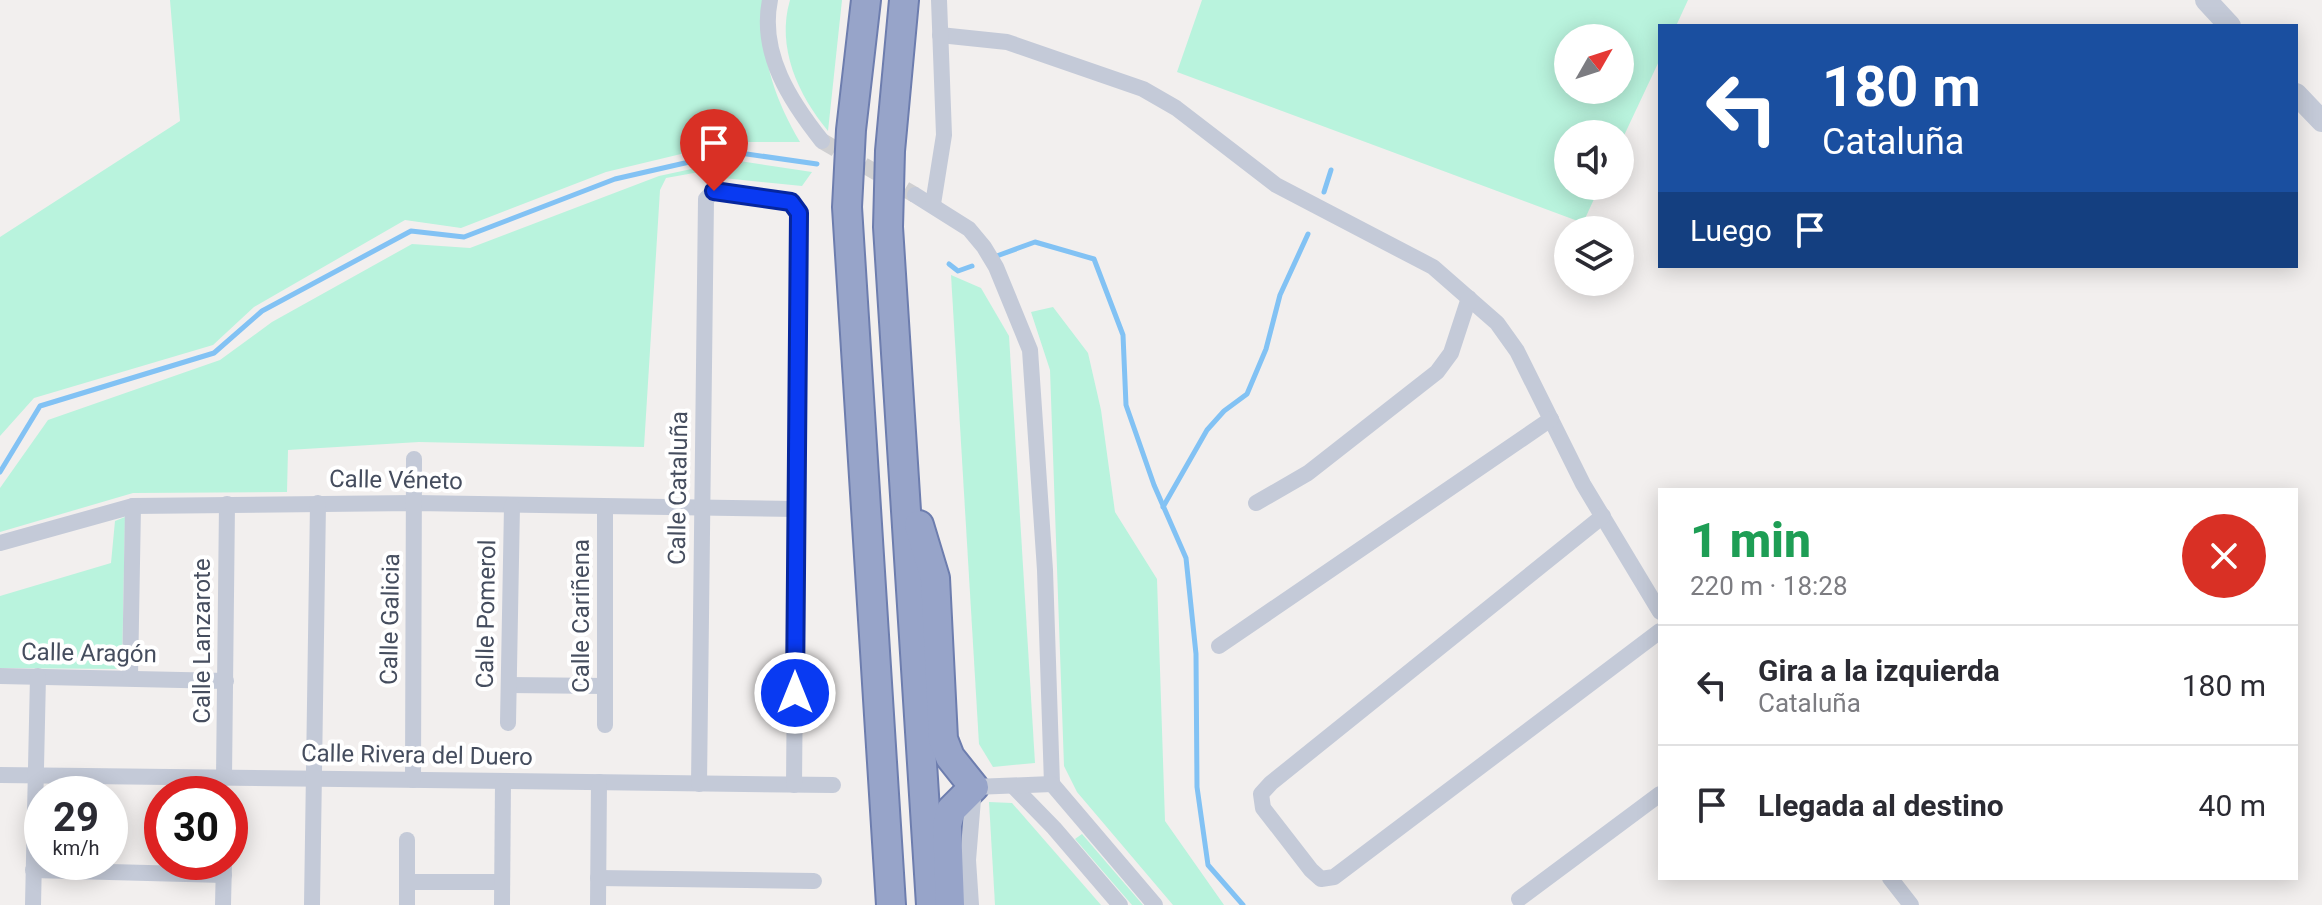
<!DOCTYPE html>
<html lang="es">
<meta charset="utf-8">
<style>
:root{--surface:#fff;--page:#f7f7f7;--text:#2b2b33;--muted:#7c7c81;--line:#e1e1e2}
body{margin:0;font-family:Roboto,sans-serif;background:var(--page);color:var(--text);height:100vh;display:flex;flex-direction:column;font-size:30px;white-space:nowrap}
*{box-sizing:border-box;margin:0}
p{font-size:26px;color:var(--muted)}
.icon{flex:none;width:44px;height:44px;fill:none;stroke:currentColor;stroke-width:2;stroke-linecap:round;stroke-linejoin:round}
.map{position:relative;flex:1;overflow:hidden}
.panel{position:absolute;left:1658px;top:488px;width:640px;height:392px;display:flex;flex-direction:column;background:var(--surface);border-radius:0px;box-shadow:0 4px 20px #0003}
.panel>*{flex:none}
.top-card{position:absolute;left:1658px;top:24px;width:640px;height:244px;border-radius:0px;box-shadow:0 4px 20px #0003;background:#1a4fa0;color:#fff;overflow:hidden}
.needle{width:52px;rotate:51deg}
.buttons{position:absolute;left:1554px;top:24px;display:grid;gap:16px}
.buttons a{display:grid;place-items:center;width:80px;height:80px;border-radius:50%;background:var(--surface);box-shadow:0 4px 20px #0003;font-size:40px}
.speed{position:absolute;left:24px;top:776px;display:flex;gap:16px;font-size:40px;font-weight:700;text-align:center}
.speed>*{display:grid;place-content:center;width:104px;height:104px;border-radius:50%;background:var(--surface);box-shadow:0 4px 20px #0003;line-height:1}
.speed small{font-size:20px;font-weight:400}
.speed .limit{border:12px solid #d22;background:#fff;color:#111}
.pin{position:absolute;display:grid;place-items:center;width:68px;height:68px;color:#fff;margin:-82px -34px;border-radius:50% 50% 50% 0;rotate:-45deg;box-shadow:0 0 8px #0007}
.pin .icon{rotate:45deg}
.me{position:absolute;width:88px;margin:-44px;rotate:0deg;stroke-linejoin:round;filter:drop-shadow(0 0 6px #0008)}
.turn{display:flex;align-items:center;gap:28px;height:168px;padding:0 32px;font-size:36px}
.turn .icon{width:104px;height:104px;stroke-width:2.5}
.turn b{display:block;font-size:56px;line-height:68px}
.then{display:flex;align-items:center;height:76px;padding:0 32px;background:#0003;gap:16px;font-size:30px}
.round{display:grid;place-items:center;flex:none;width:84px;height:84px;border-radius:42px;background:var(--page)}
.headline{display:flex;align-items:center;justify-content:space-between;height:136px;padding:0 32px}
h1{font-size:48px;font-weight:800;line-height:60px;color:#1e9e55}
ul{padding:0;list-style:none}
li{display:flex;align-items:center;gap:24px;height:120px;padding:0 32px;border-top:2px solid var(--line)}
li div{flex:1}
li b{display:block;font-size:30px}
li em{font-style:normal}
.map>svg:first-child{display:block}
.green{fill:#b9f3dd;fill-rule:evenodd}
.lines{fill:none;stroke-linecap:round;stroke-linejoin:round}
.stream{stroke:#82c2f4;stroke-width:5}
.minor-tunnel{stroke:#cfcfd1;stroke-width:16;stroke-dasharray:16 8;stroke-linecap:butt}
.trunk-casing{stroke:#6d7dae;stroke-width:32}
.minor{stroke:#c4cad8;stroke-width:16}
.tertiary{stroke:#c4cad8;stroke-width:22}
.trunk{stroke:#97a4c9;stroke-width:28}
.route-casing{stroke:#06269d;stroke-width:20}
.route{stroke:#093af2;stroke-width:14}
.labels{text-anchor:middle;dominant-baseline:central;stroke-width:8;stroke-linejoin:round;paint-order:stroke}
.street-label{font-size:24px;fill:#454d5e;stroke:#fff}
</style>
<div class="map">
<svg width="2322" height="905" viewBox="0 0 2322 905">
<rect width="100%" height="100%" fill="#f2efee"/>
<!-- green -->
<g class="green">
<path d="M170,0H763C760,54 773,96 800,142H731L606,172L461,228L405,220L254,307L213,345L34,398L0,436V237L180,121Z"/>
<path d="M790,0H842L828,131C798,95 776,47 790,0Z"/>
<path d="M1202,0H1688L1676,26H1660V59L1620,144V134H1568V186H1600L1583,223L1177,72ZM1620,38V90H1568V38Z"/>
<path d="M733,160L812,172L802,186L723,178L705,171L666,178L660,190L644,447L419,442L288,450L287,492L133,493L0,532V488L48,420L220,360L272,322L412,244L470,248L659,176Z"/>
<path d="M951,275L981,288L1009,336L1035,763L993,767L979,744Z"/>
<path d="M1053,307L1088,353L1101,410L1115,512L1157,579L1165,821L1224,905H1173L1077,792L1064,766L1050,370L1031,312Z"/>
<path d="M125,517L122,669L0,668V596L111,563L115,521Z"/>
<path d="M989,802L1012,803L1101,905H995Z"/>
<path d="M1082,834L1143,905H1132L1075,839Z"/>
</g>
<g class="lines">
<!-- stream -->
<g class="stream">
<path d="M1324,192L1331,170"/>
<path d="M994,257L1035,242L1094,259L1123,335L1126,405L1154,485L1186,558L1196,654L1197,787L1208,865L1243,905"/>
<path d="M949,264L958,271L972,266"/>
<path d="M0,472L40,406L214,353L262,311L411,231L464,237L615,179L733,152L817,164"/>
<path d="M1163,507L1207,430L1224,411L1247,394L1266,349L1280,295L1308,234"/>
</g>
<!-- minor-tunnel -->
<path class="minor-tunnel" d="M822,141L915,195"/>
<defs>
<g id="trunk">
<path d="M866,0L851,130L847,207L891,905"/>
<path d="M904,0L890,151L888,227L931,905"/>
<path d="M919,525L935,578L943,739L950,757L974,787L951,810L947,825L950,905"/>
</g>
</defs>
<!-- trunk casing -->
<use href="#trunk" class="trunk-casing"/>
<!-- minor -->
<g class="minor">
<path d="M770,0C759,54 791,102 822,141"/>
<path d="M940,35L1007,42L1143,89L1176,108L1276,185L1433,267L1497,323L1517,351L1583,484L1660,612"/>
<path d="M915,195L969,229L984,247L996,267L1030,350L1045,570L1052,784"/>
<path d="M933,204L944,135L939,0"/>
<path d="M1256,503L1308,473L1437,372L1451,353L1469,298"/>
<path d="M1603,516L1271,783L1261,794L1263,808L1311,870L1321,879L1334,877L1660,631"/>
<path d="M0,543L133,506L415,503L797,509"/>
<path d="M1219,646L1551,419"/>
<path d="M0,676L226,681"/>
<path d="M130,677L133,506"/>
<path d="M509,685L605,686"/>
<path d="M508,723L512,506"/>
<path d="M605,725V507"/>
<path d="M0,775L833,785"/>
<path d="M224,778L227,504"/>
<path d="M413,780L414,459"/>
<path d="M699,784L706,199L714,191L791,202L799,213L794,785"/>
<path d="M1052,784L1155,905"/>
<path d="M1014,787L1054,828L1120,905"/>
<path d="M33,870L224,875"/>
<path d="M598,878L814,881"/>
<path d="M1890,878L1911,905"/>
<path d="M407,882H502"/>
<path d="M1519,899L1660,794"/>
<path d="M33,905L38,676"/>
<path d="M223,905L224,862"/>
<path d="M312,905L318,503"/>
<path d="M407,905V840"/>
<path d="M502,905L503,781"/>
<path d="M598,905L599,782"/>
<path d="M971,905L968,860L974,787L1052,784"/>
</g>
<!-- tertiary -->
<g class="tertiary">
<path d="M2206,0L2230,26"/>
<path d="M2296,94L2322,121"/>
</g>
<!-- trunk -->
<use href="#trunk" class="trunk"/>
</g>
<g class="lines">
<defs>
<path id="route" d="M714,191L791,202L799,213L795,693"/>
</defs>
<!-- route casing -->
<use href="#route" class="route-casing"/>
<!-- route -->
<use href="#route" class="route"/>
</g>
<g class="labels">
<!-- street labels -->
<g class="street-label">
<text transform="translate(396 480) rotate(1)">Calle Véneto</text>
<text transform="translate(678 488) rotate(-89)">Calle Cataluña</text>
<text transform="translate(486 614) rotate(-89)">Calle Pomerol</text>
<text transform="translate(581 616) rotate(-90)">Calle Cariñena</text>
<text transform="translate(390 619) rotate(-89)">Calle Galicia</text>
<text transform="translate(202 641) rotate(-90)">Calle Lanzarote</text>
<text transform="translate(89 653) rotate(1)">Calle Aragón</text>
<text transform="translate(417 755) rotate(1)">Calle Rivera del Duero</text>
</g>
</g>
</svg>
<div class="buttons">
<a><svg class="needle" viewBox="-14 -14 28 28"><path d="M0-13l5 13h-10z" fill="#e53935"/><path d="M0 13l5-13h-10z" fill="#7c7c81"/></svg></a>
<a><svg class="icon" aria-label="sound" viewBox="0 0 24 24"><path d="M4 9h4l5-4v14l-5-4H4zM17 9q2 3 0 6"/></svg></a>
<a><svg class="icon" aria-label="layers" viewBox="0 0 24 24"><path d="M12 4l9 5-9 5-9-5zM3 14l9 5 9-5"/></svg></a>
</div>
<div class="speed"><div>29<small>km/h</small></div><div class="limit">30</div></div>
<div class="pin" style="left:714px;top:191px;background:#d93025"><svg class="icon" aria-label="arrive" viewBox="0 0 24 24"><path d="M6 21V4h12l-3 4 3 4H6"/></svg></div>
<svg class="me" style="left:795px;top:693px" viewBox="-20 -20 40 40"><circle r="17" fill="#093af2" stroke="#fff" stroke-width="3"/><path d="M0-11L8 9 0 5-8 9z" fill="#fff"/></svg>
<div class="top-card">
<div class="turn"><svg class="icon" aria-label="left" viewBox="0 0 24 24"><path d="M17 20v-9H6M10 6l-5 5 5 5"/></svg><div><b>180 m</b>Cataluña</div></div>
<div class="then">Luego<svg class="icon" aria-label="arrive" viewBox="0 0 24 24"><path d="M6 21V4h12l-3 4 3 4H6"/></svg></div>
</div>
<section class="panel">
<div class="headline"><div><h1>1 min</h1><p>220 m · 18:28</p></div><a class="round" style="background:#d93025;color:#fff"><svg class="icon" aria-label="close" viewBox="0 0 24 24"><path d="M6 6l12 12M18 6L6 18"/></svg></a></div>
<ul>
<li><svg class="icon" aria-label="left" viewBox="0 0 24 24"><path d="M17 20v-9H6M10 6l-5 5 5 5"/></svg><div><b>Gira a la izquierda</b><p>Cataluña</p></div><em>180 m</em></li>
<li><svg class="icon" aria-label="arrive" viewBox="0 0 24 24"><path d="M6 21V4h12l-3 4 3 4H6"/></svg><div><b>Llegada al destino</b></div><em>40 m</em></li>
</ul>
</section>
</div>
